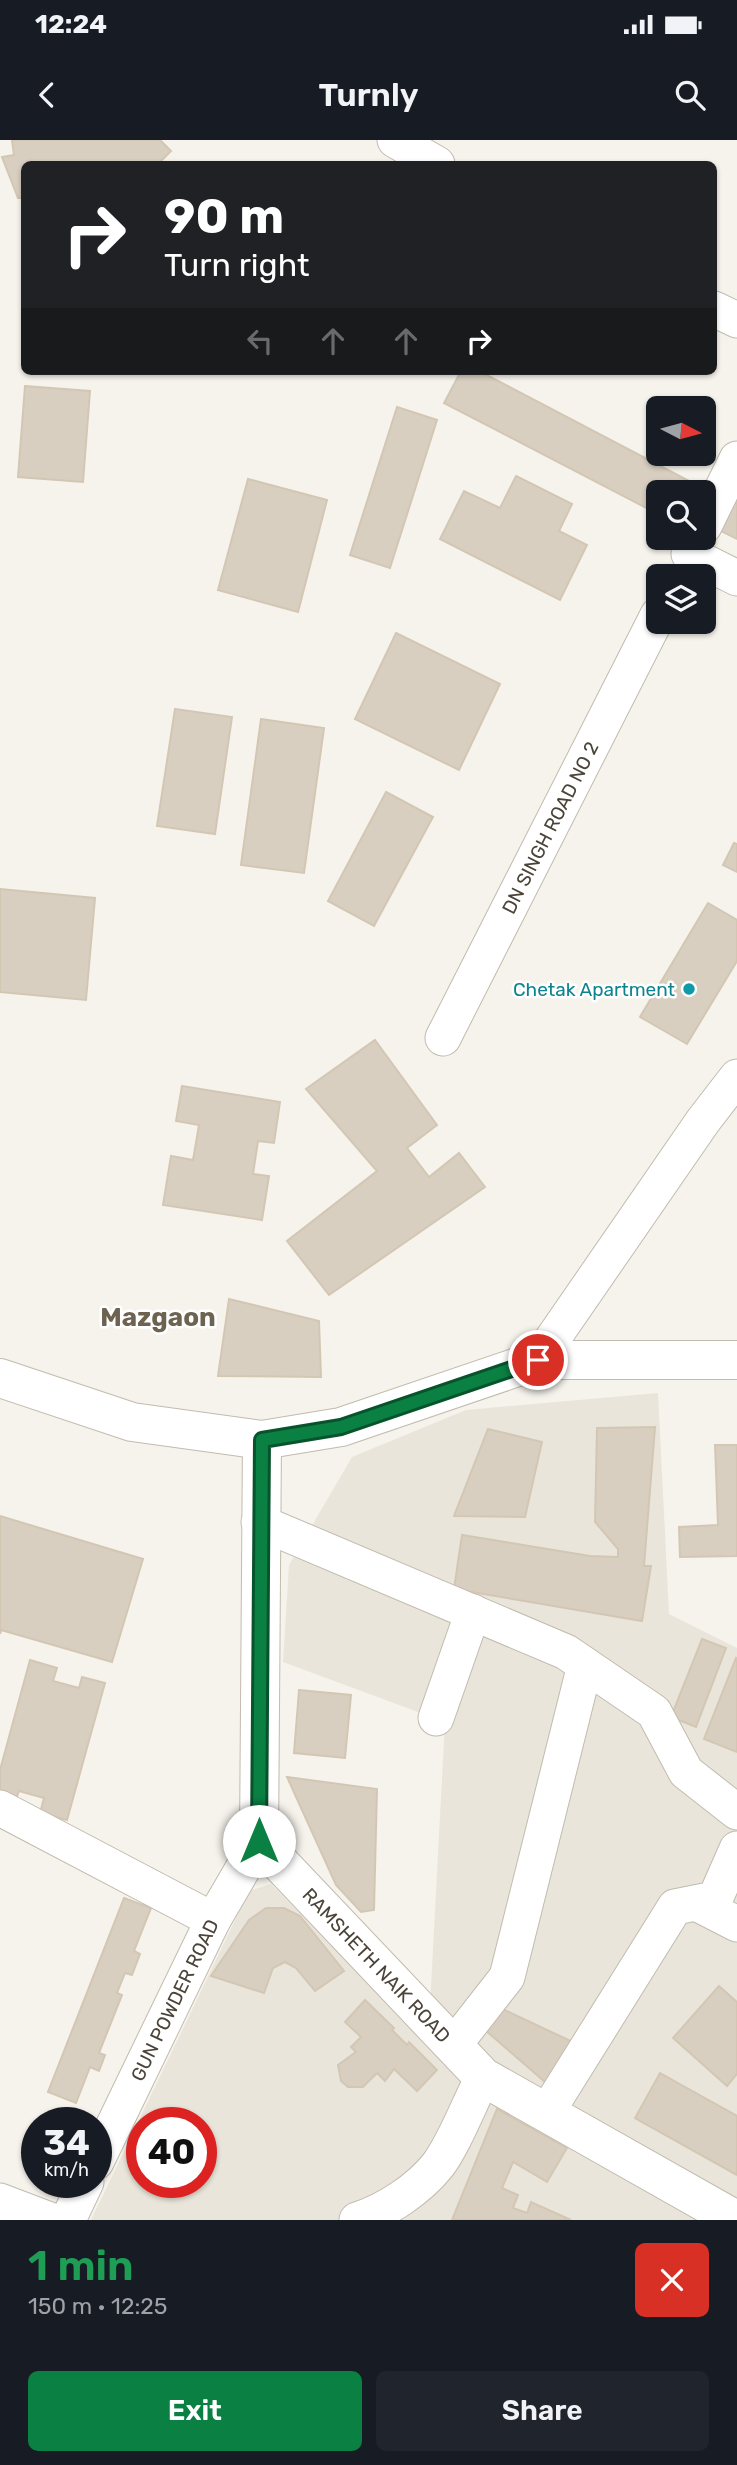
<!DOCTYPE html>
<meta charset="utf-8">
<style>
:root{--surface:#171b24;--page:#20242c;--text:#f1f3f6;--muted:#9ea1a6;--accent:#0b8043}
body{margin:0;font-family:Rubik,sans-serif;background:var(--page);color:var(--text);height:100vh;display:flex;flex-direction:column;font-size:26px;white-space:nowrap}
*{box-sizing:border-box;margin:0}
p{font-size:23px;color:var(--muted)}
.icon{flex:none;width:38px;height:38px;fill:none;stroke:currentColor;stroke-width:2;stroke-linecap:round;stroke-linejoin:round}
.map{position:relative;height:2080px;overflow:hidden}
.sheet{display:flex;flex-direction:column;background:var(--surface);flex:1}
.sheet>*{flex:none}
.top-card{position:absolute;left:21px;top:21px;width:696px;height:214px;border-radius:10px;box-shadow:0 2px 5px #0004;background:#202124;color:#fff;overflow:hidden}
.needle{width:46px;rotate:96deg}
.controls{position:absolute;left:646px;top:256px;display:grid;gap:14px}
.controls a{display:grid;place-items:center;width:70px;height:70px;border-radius:10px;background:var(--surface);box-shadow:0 2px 5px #0004;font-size:35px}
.speed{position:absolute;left:21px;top:1967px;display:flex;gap:14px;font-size:35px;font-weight:700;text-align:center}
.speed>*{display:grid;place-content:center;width:91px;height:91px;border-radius:50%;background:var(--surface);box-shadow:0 2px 5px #0004;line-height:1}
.speed small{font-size:18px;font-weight:400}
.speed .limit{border:10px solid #d22;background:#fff;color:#111}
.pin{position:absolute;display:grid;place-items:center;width:60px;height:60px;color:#fff;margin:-30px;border:4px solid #fff;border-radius:50%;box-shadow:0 2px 7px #0007}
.me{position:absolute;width:77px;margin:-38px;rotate:0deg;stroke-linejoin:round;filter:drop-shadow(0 0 5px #0008)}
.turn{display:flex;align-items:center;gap:24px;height:147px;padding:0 28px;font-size:32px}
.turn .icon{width:91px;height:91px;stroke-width:2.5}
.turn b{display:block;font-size:49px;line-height:60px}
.lanes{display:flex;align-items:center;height:66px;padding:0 28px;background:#0003;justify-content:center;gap:35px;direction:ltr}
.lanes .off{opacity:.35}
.round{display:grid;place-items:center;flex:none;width:74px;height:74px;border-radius:10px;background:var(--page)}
.headline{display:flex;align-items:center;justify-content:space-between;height:119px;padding:0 28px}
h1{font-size:42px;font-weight:600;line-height:52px;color:#1e9e55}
.action{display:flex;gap:14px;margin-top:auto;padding:14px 28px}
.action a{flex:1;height:80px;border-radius:10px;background:var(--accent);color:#fff;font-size:28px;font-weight:600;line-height:80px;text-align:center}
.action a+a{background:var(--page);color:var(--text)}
.status{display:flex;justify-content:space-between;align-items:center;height:49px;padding:0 35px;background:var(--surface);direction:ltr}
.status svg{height:19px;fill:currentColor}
header{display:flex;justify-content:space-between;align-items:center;height:91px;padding:0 28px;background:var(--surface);font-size:32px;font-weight:600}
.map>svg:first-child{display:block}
.residential{fill:#eae5da;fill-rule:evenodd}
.building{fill:#d8cfc1;stroke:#d3c7b4;stroke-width:2}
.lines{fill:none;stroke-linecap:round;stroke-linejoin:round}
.minor-casing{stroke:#c2bbae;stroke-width:37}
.tertiary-casing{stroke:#c2bbae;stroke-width:40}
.minor{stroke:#fff;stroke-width:35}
.tertiary{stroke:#fff;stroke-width:38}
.route-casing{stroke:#07532c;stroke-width:18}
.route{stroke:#0b8043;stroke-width:12}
.culture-dot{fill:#0f9aa8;stroke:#fff;stroke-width:2.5}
.labels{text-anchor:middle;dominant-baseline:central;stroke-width:5;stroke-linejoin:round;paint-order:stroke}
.street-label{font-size:19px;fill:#4b4439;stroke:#fff}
.culture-label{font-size:19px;fill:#0d838f;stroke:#fff;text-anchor:end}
.district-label{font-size:26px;font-weight:bold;fill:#6e6250;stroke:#fff}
</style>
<div class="status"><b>12:24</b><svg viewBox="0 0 49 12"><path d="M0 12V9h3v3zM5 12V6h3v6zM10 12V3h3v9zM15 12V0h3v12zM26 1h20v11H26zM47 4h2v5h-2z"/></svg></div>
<header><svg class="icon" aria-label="back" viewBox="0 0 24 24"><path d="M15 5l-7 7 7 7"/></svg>Turnly<svg class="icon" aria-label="search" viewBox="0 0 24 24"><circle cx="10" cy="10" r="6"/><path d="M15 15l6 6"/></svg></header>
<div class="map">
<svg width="737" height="2080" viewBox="0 0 737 2080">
<rect width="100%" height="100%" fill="#f6f3ec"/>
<!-- residential -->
<g class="residential">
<path d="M658,1253L669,1474L737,1508V2059L480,1927L430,1865L445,1582L283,1522L289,1425L352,1317L466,1270Z"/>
<path d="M271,1744L485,1960L715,2080H91L249,1751ZM142,1983H201V2042H142Z"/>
</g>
<!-- building -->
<g class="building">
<path d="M12,0H160L171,11L158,24H24V58H18L2,17L14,15Z"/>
<path d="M461,231H479L689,341L683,352H658V374L444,263Z"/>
<path d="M25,246L90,251L83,342L18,337Z"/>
<path d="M397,267L437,280L390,428L350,415Z"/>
<path d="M516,336L572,364L559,391L587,405L560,460L440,399L464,351L500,368Z"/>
<path d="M248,339L327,360L298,472L218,450Z"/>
<path d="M737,343V399L715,388Z"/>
<path d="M396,493L500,544L459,630L355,579Z"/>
<path d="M175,569L232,577L215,694L157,686Z"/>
<path d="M261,579L324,588L304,733L241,725Z"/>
<path d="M386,652L433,677L374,786L328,761Z"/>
<path d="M734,703L737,704V732L723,725Z"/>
<path d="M0,749L95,758L86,860L0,852Z"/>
<path d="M708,763L737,780V821L687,904L640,877Z"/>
<path d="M375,900L437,985L407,1008L429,1037L459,1013L485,1047L329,1155L287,1101L377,1031L306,949Z"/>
<path d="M182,946L280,962L274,1003L258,1001L253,1034L269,1036L262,1080L163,1065L171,1016L193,1020L199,985L176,981Z"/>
<path d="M229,1159L319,1181L321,1237L218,1236Z"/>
<path d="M655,1287L644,1426H651L642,1481L454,1449L462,1395L590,1416L618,1417V1409L595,1382L597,1288Z"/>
<path d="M488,1289L542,1302L525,1377L454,1376Z"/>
<path d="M715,1305H737V1416L680,1417L679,1387L718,1385Z"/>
<path d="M0,1376L143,1419L112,1522L1,1490L0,1494Z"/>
<path d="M702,1499L726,1508L696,1587L671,1577Z"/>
<path d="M736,1518L737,1519V1612L704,1599Z"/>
<path d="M30,1520L57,1528L53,1541L79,1548L82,1537L105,1543L67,1680L40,1673L44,1658L19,1651L15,1662L0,1657V1630Z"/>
<path d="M299,1550L351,1555L345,1618L294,1613Z"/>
<path d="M287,1637L377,1649L374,1770L361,1772L336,1745Z"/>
<path d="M124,1758L151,1768L134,1811L140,1814L132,1835L125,1833L117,1853L122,1855L99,1913L105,1915L99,1931L90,1927L76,1963L48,1952Z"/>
<path d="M266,1768H284L300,1776L344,1831L315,1851L296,1828L285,1822L273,1828L264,1853L211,1836L249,1780Z"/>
<path d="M719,1846L737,1862V1934L727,1946L673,1898Z"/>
<path d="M365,1860L394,1888L392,1890L407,1905L409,1902L437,1930L417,1951L394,1929L385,1941L377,1933L363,1947H348L341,1941L338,1925L356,1912L351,1907L361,1897L345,1882Z"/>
<path d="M494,1865L577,1904L553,1949L484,1889Z"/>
<path d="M660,1933L737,1976V2035L635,1978Z"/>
<path d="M497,1969L567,2008L547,2042L513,2022L502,2048L518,2055L513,2068L527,2073L531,2062L571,2080H452Z"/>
</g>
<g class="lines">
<defs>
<g id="minor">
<path d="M395,0L437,24"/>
<path d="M714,169L737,180"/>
<path d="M704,386L737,319"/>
<path d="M689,414L737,438"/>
<path id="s1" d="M443,898L658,475"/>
<path d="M538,1220L703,981L737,937"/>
<path d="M259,1382L566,1512L654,1572L686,1632L737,1672"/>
<path d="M436,1578L473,1472"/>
<path d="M0,1668L213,1780"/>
<path d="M696,1763L737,1784"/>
<path d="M453,1906L507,1837L585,1525"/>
<path d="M547,1972L675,1767L715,1759L737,1709"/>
<path id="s2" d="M96,2022L213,1780L259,1701"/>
<path d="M0,2061L50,2080"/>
<path d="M68,2080L86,2042"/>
<path d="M357,2080C386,2071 419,2049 438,2025C454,2004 470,1962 483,1937"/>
</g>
<g id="tertiary">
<path d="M0,1238L132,1282L262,1300L341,1287L538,1220H737"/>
<path id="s3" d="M262,1300L259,1701L483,1937L736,2080"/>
</g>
</defs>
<!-- minor casing -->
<use href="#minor" class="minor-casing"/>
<!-- tertiary casing -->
<use href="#tertiary" class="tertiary-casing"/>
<!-- minor -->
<use href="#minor" class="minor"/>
<!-- tertiary -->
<use href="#tertiary" class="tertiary"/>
</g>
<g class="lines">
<defs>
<path id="route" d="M259,1701L262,1300L341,1287L538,1220"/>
</defs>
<!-- route casing -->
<use href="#route" class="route-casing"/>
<!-- route -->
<use href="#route" class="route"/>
</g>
<!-- markers -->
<circle class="culture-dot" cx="689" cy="849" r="7"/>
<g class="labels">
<!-- street labels -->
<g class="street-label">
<text stroke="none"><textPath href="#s1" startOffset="236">DN SINGH ROAD NO 2</textPath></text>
<text stroke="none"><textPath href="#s3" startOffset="572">RAMSHETH NAIK ROAD</textPath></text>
<text stroke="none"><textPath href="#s2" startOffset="180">GUN POWDER ROAD</textPath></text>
</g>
<!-- culture labels -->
<g class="culture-label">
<text x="675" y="849">Chetak Apartment</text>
</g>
<!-- district labels -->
<g class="district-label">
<text x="158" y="1177">Mazgaon</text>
</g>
</g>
</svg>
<div class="controls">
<a><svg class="needle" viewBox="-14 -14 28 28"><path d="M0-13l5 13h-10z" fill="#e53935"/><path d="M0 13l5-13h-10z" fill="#9ea1a6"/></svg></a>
<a><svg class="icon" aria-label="search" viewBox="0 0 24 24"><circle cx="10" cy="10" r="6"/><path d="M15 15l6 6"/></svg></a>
<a><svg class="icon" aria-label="layers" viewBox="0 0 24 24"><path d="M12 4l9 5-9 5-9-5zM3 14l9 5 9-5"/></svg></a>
</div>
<div class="speed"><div>34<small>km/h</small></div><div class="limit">40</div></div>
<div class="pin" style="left:538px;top:1220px;background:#d93025"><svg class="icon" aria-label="arrive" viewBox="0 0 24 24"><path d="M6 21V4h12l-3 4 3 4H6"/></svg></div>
<svg class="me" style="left:259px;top:1701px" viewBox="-20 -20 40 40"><circle r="19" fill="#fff"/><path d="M0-13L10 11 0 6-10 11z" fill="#0b8043"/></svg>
<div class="top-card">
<div class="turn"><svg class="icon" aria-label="right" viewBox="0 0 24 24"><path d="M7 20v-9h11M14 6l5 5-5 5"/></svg><div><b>90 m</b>Turn right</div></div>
<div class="lanes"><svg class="icon off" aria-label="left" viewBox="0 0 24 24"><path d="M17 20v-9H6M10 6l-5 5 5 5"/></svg><svg class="icon off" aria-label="ahead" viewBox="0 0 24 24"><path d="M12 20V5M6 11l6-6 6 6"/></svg><svg class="icon off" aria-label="ahead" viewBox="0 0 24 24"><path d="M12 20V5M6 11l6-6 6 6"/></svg><svg class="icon" aria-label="right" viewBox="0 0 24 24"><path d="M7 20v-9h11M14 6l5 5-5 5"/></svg></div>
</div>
</div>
<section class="sheet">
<div class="headline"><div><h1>1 min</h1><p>150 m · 12:25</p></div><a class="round" style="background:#d93025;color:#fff"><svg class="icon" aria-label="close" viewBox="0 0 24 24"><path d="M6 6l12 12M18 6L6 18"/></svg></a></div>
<div class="action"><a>Exit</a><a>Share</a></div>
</section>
